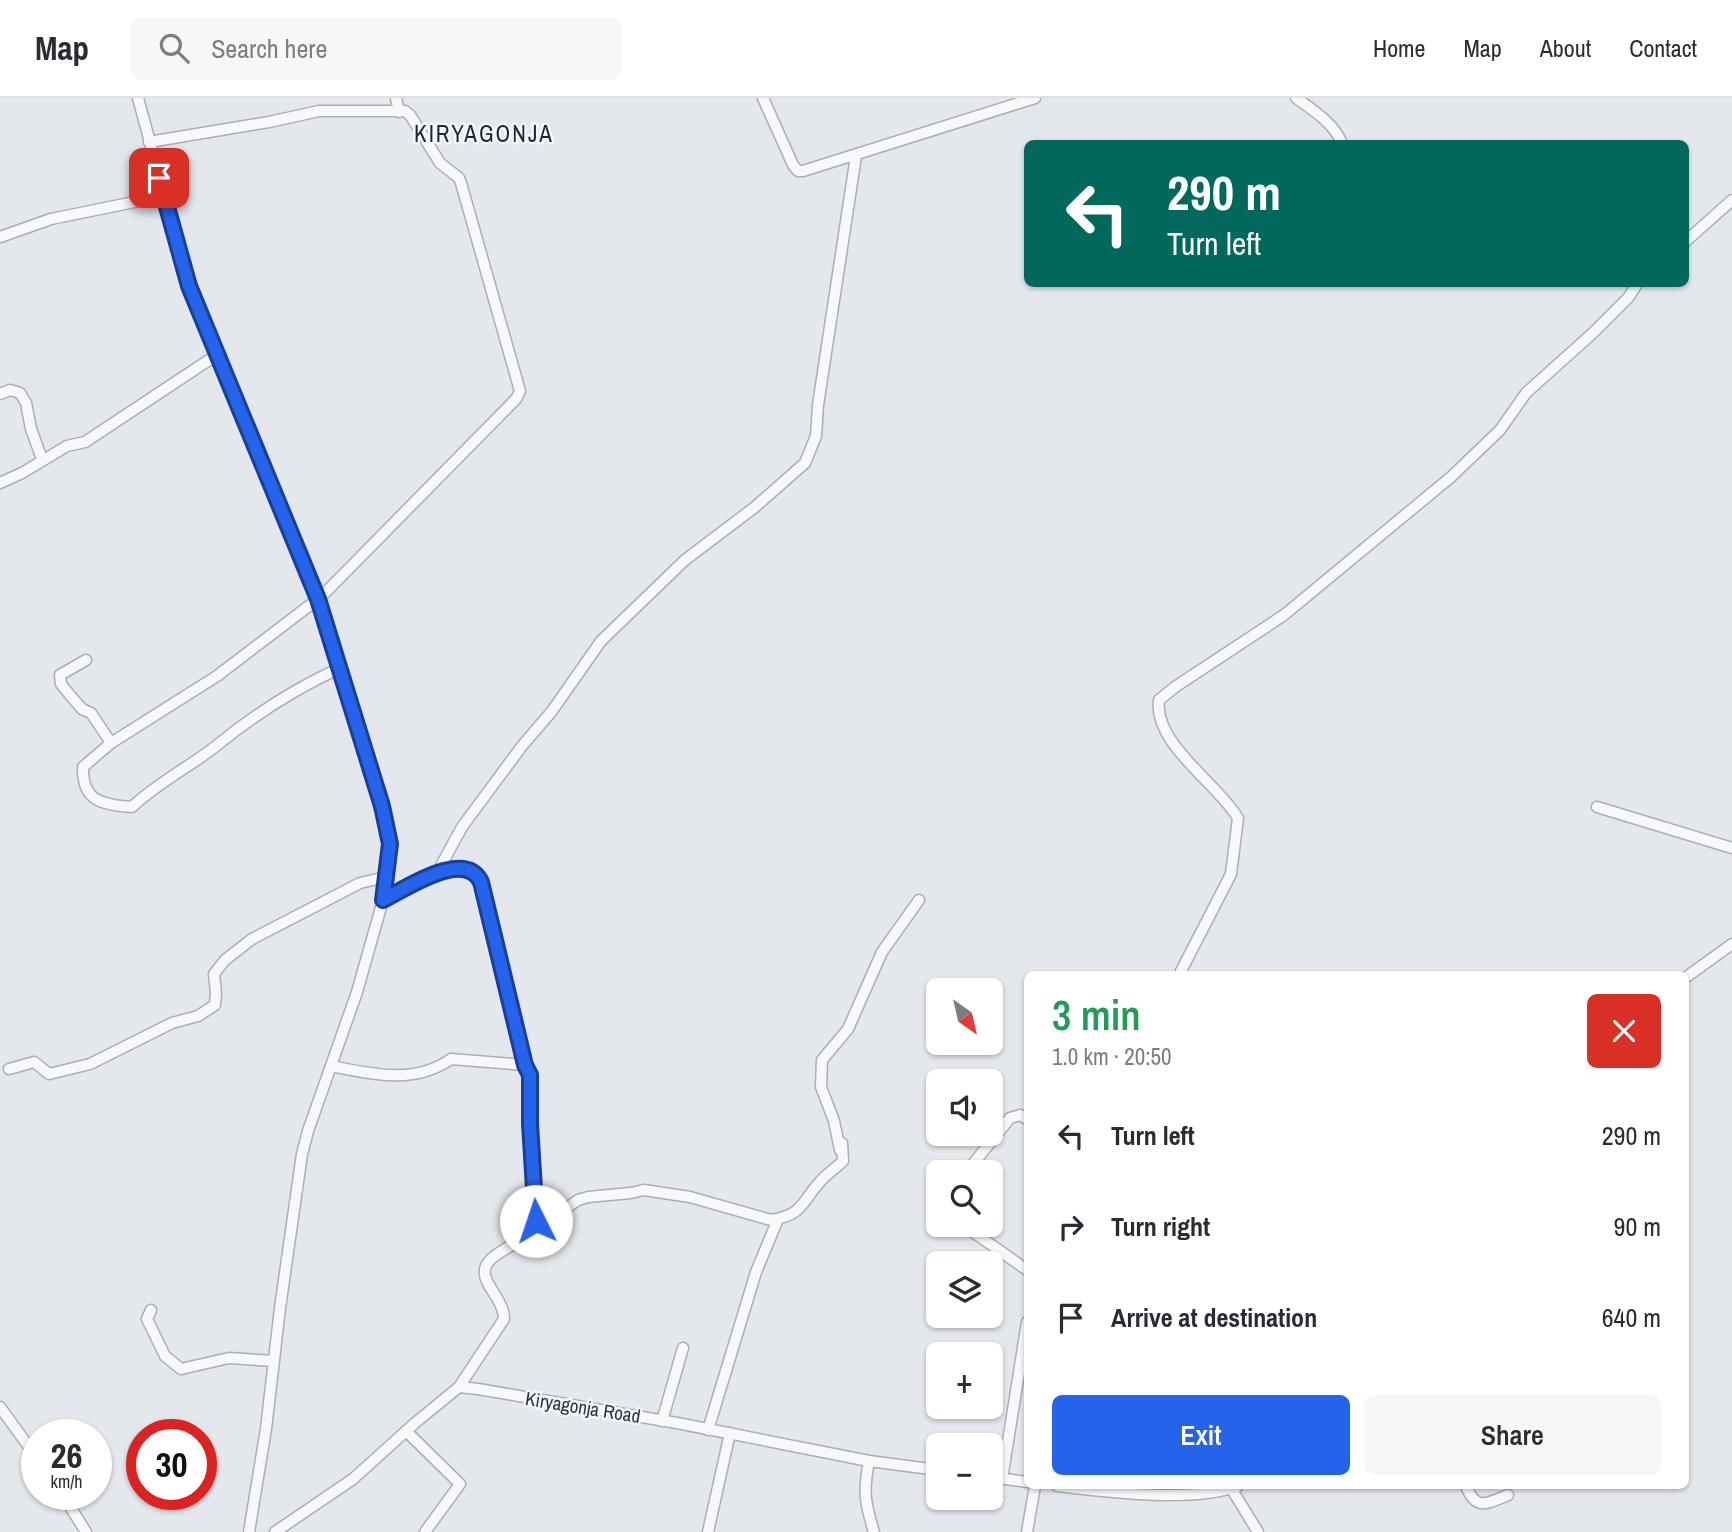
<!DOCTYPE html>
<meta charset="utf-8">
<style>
:root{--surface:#fff;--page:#f7f7f7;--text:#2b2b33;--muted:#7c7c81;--line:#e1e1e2;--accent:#2563eb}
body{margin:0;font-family:"Archivo Narrow",sans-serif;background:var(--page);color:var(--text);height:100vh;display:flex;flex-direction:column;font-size:26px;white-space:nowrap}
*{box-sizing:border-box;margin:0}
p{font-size:23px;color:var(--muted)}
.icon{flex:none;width:38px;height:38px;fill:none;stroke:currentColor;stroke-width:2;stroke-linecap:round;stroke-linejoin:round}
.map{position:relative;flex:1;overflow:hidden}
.sheet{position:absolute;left:1024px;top:873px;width:665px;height:518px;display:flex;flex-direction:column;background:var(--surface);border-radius:10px;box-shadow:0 2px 5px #0004}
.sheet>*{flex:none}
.hud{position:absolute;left:1024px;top:42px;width:665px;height:147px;border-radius:10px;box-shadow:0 2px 5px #0004;background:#00695c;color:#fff;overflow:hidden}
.needle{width:46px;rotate:146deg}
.buttons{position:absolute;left:926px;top:880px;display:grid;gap:14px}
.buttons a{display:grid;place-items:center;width:77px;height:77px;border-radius:10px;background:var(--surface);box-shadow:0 2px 5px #0004;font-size:35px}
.speed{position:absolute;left:21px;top:1321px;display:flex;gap:14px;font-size:35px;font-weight:700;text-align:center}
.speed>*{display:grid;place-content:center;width:91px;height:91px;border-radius:50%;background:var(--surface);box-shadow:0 2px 5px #0004;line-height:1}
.speed small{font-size:18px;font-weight:400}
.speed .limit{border:10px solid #d22;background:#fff;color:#111}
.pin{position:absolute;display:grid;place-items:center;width:60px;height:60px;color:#fff;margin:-30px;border-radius:14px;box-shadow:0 4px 10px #0006}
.me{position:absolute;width:77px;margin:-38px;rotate:356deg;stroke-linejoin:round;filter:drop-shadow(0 0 5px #0008)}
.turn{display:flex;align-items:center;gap:24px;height:147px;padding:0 28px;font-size:32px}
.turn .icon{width:91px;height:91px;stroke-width:2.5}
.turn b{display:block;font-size:49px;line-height:60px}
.round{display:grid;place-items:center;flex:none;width:74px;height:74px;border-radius:10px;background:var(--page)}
.summary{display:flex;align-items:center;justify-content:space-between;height:119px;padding:0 28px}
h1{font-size:42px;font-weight:600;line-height:52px;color:#1e9e55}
.cta{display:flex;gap:14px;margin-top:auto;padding:14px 28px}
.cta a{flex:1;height:80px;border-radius:10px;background:var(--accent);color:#fff;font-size:28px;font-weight:600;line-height:80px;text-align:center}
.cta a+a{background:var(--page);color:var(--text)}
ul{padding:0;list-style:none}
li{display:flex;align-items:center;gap:21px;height:91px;padding:0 28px}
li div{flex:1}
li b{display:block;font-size:26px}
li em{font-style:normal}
header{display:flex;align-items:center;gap:42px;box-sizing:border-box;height:98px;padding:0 35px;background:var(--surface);border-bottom:2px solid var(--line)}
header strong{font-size:33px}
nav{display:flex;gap:38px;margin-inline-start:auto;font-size:24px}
.search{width:490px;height:63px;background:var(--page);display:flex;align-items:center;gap:18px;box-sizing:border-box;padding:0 24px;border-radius:10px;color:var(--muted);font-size:26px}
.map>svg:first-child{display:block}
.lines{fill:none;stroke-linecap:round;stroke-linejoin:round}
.minor-casing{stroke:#a9aeb7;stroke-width:13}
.minor{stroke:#f7f8fa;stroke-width:10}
.route-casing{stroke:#184099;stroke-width:18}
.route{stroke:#2563eb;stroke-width:12}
.labels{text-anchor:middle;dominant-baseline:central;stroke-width:5;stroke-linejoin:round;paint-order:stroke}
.street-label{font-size:19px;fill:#2b3445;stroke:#f4f6f9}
.quarter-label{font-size:23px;letter-spacing:2px;fill:#1d2536;stroke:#f4f6f9}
</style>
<header>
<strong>Map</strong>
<div class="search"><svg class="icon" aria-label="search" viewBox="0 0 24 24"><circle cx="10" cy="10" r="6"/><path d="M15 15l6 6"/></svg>Search here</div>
<nav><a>Home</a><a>Map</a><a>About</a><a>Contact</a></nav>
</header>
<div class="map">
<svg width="1732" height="1434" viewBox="0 0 1732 1434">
<rect width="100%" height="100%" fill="#e4e7ec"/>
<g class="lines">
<defs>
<g id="minor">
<path d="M138,0L189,188L319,501L382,708L390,746L383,802L357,894L308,1033L302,1056L280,1210L266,1331L249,1434"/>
<path d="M396,0L399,14"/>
<path d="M763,0L793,67L798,73H803L1035,0"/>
<path d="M1296,0C1313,12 1335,26 1342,46"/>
<path d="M149,44L269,24L319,13H405L410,17L440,65L459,80L461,85L520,293L516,301L319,501"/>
<path d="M0,139L51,121L164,98"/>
<path d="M1685,144L1732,102"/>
<path d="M0,296L10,292L20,295L26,305L31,331L42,361"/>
<path d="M0,385L22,375L67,348L85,344L209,262L220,261"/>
<path d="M86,562L60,577L61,586L69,596L82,611L91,615L111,645L217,578L318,501"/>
<path d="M111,645L83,669C82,703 102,707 132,709C157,685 188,670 216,648C254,617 294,591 340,570"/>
<path d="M1597,709L1732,750"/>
<path d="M437,775L462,729L522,648L552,613L601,543L685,462L755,409L805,365L816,338L818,307L856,58"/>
<path d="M383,802C409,788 448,759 477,776L481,784L525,967L530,977V1026L536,1123C528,1139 515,1145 499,1155C464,1177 504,1194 504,1221L459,1289"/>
<path d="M1179,877L1231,776L1238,720C1217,685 1153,645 1159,602L1175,589L1284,517L1451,379L1500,332L1526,295L1594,234L1628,200L1637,186"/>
<path d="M1685,880L1732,846"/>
<path d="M331,968C372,976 414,987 451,961L525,967"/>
<path d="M9,971L34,964L49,976L90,966L172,925L198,918L215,907L216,895L214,876L225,862L252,841L360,785L386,779"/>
<path d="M840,1052L834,1023L821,989L822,962L848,931L882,854L919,802"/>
<path d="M968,1072L1010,1020L1020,1017L1027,1021"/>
<path d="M963,1127L1027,1172"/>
<path d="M529,1136L544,1134L561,1114L578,1102L588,1099L631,1095L644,1092L690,1099L771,1122C802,1117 801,1106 818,1086C825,1077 835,1071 843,1063L842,1045"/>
<path d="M151,1212L147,1221L165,1258L181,1271L229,1260L274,1263"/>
<path d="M0,1309L37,1360"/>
<path d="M662,1323L683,1250"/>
<path d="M708,1332L756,1174L778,1121"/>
<path d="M406,1333L460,1386L425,1434"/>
<path d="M869,1363C863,1394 865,1405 874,1434"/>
<path d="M990,1379L1027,1384"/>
<path d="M1002,1381L1027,1224"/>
<path d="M1057,1388C1107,1394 1192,1405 1238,1388"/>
<path d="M1466,1388C1476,1413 1486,1406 1508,1397"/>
<path d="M1231,1390L1258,1434"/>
<path d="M62,1396L86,1434"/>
<path d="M275,1434L353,1381L415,1325L459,1289L478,1291L677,1325L869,1363L938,1372"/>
<path d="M708,1434L730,1335"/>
<path d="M1027,1434L1035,1388"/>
</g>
</defs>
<!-- minor casing -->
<use href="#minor" class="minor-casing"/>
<!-- minor -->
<use href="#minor" class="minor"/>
</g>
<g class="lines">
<defs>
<path id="route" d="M159,80L189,188L318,501L382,708L390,746L383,802C405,791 465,750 481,784L525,967L530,977V1026L536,1123"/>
</defs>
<!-- route casing -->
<use href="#route" class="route-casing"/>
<!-- route -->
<use href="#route" class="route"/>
</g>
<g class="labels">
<!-- street labels -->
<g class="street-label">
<text transform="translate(583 1309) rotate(9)">Kiryagonja Road</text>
</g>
<!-- quarter labels -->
<g class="quarter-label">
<text x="484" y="35">KIRYAGONJA</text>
</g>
</g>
</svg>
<div class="buttons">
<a><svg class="needle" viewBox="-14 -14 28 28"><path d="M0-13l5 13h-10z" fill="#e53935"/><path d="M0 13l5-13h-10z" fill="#7c7c81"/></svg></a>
<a><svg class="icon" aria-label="sound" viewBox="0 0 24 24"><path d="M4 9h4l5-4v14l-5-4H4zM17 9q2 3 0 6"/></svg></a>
<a><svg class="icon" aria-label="search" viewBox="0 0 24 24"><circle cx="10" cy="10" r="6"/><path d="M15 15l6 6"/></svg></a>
<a><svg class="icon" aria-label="layers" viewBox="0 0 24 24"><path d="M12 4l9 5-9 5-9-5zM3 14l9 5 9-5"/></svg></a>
<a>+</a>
<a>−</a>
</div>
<div class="speed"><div>26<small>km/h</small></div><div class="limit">30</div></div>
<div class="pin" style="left:159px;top:80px;background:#d93025"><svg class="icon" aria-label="arrive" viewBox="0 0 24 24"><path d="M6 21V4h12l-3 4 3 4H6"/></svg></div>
<svg class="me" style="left:536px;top:1123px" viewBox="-20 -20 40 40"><circle r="19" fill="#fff"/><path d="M0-13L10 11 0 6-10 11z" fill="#2563eb"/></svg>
<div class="hud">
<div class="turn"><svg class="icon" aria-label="left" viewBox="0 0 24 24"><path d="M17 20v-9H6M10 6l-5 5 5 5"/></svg><div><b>290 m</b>Turn left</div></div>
</div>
<section class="sheet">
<div class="summary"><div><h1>3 min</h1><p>1.0 km · 20:50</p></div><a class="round" style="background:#d93025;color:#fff"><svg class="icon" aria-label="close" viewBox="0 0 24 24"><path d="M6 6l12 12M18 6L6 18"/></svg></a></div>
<ul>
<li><svg class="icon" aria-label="left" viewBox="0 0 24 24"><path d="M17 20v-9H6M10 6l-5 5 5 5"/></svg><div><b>Turn left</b></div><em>290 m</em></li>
<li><svg class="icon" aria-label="right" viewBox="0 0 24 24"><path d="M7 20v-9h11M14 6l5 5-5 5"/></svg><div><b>Turn right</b></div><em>90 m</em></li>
<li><svg class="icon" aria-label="arrive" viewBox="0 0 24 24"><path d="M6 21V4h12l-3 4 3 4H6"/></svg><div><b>Arrive at destination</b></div><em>640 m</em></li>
</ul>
<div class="cta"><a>Exit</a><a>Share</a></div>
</section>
</div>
